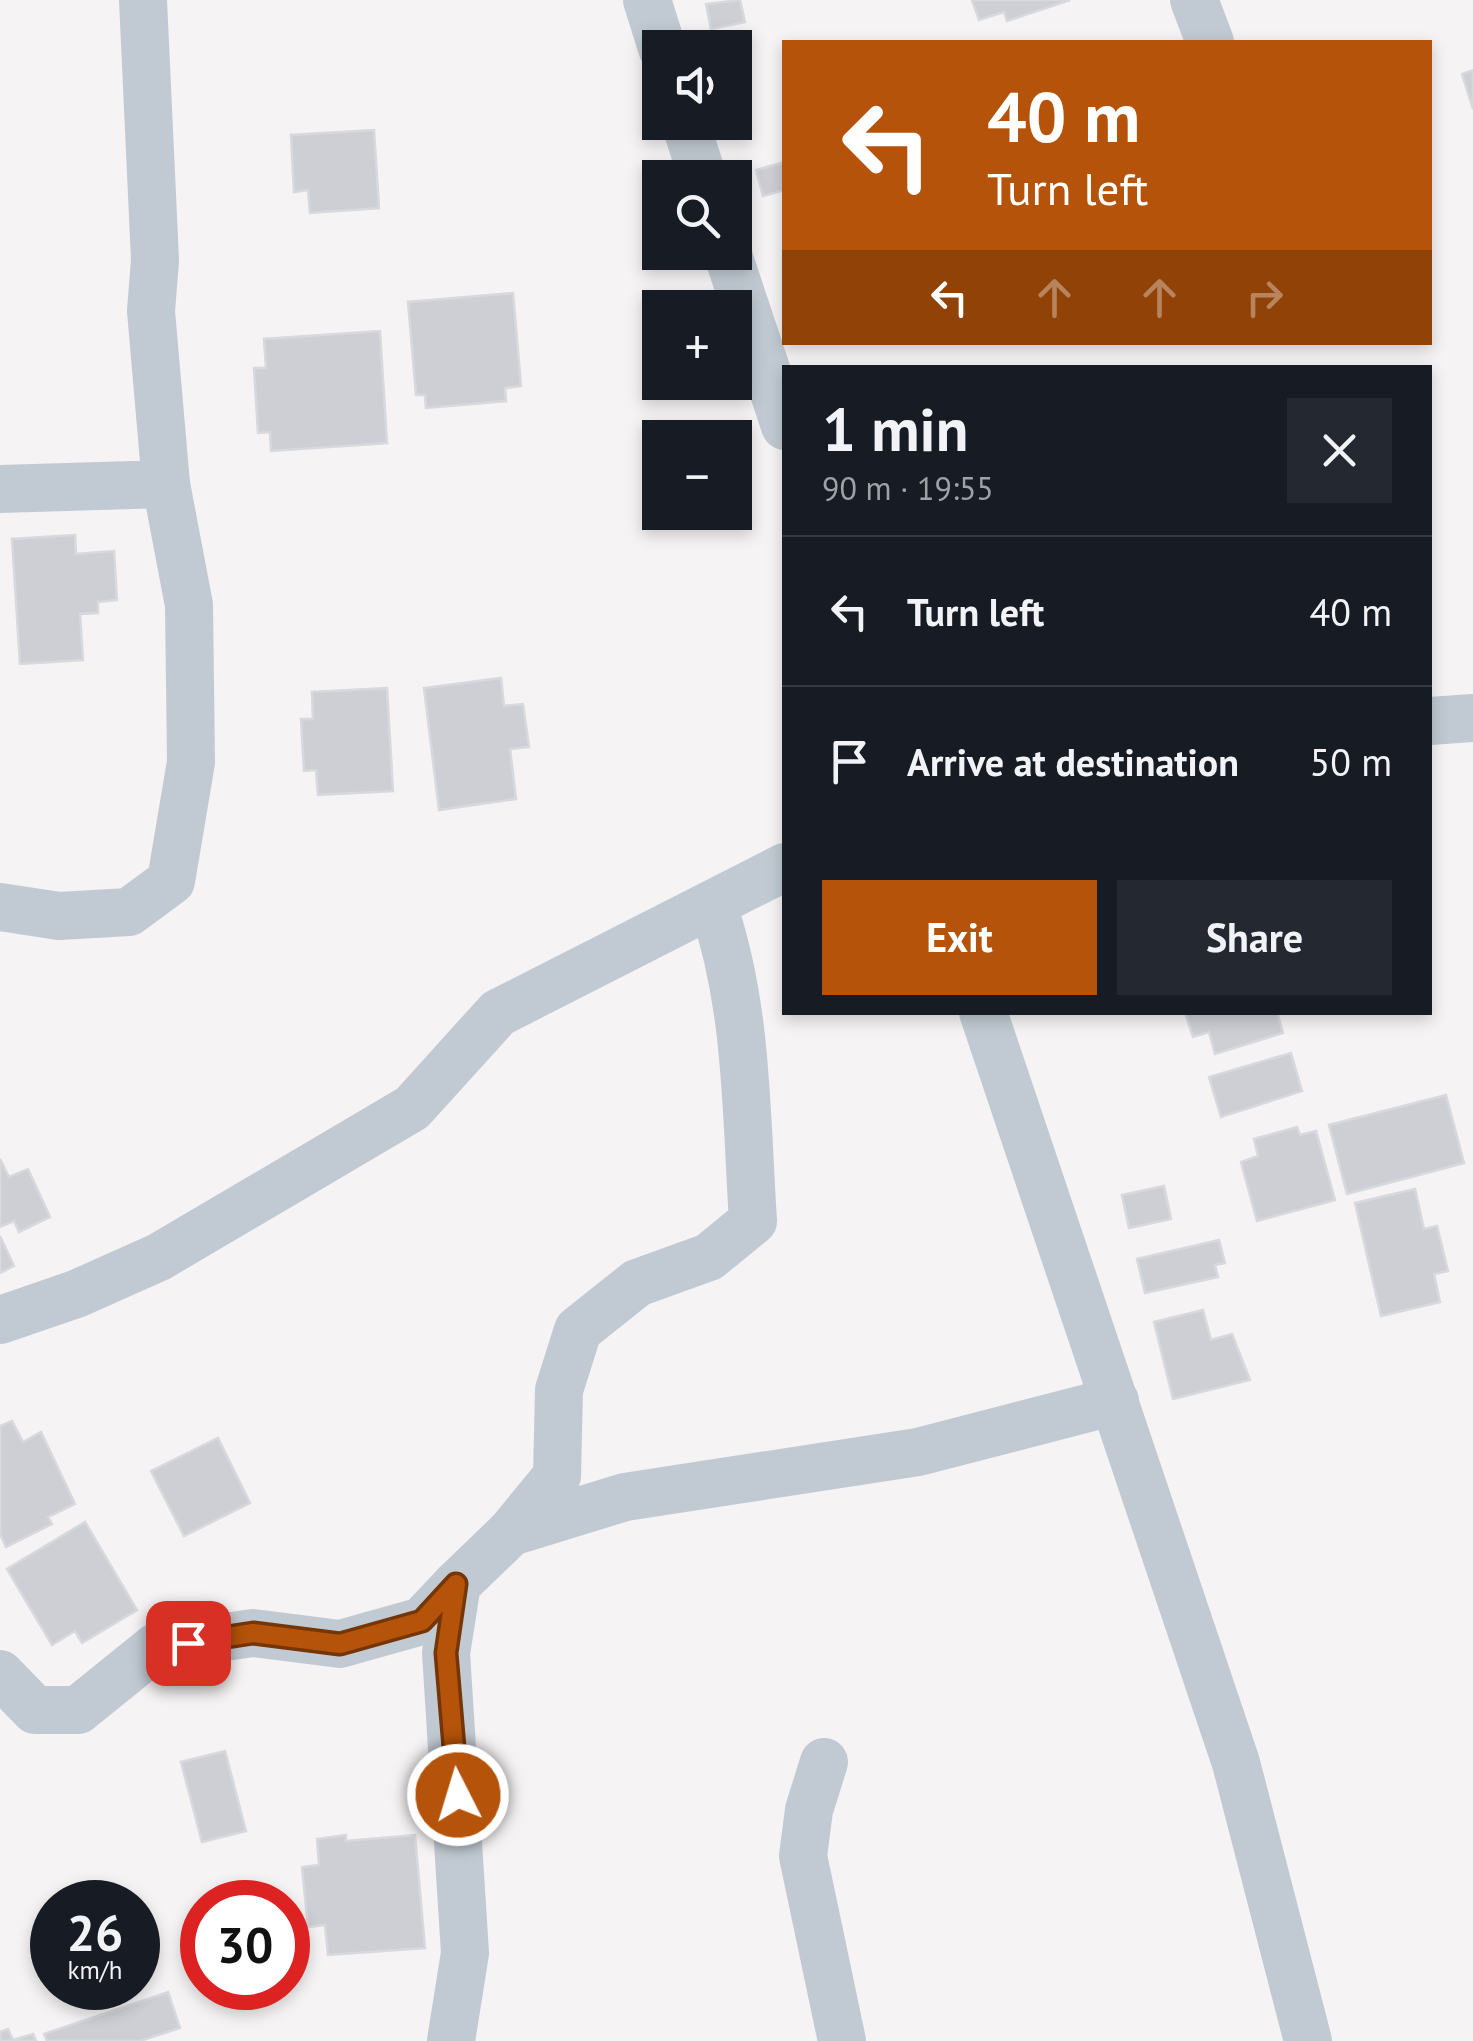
<!DOCTYPE html>
<meta charset="utf-8">
<style>
:root{--surface:#171b24;--page:#242831;--text:#f1f3f6;--muted:#9ea1a6;--line:#363941;--accent:#b45309}
body{margin:0;font-family:"PT Sans",sans-serif;background:var(--page);color:var(--text);height:100vh;display:flex;flex-direction:column;font-size:38px;white-space:nowrap}
*{box-sizing:border-box;margin:0}
p{font-size:32px;color:var(--muted)}
.icon{flex:none;width:55px;height:55px;fill:none;stroke:currentColor;stroke-width:2;stroke-linecap:round;stroke-linejoin:round}
.map{position:relative;flex:1;overflow:hidden}
.drawer{position:absolute;left:782px;top:365px;width:650px;height:650px;display:flex;flex-direction:column;background:var(--surface);border-radius:0px;box-shadow:0 5px 15px #0003}
.drawer>*{flex:none}
.top-card{position:absolute;left:782px;top:40px;width:650px;height:305px;border-radius:0px;box-shadow:0 5px 15px #0003;background:#b45309;color:#fff;overflow:hidden}
.fabs{position:absolute;left:642px;top:30px;display:grid;gap:20px}
.fabs a{display:grid;place-items:center;width:110px;height:110px;border-radius:0px;background:var(--surface);box-shadow:0 5px 15px #0003;font-size:50px}
.speed{position:absolute;left:30px;top:1880px;display:flex;gap:20px;font-size:50px;font-weight:700;text-align:center}
.speed>*{display:grid;place-content:center;width:130px;height:130px;border-radius:50%;background:var(--surface);box-shadow:0 5px 15px #0003;line-height:1}
.speed small{font-size:25px;font-weight:400}
.speed .limit{border:15px solid #d22;background:#fff;color:#111}
.pin{position:absolute;display:grid;place-items:center;width:85px;height:85px;color:#fff;margin:-42px;border-radius:20px;box-shadow:0 5px 15px #0006}
.me{position:absolute;width:110px;margin:-55px;rotate:355deg;stroke-linejoin:round;filter:drop-shadow(0 0 8px #0008)}
.turn{display:flex;align-items:center;gap:35px;height:210px;padding:0 40px;font-size:45px}
.turn .icon{width:130px;height:130px;stroke-width:2.5}
.turn b{display:block;font-size:70px;line-height:85px}
.lanes{display:flex;align-items:center;height:95px;padding:0 40px;background:#0003;justify-content:center;gap:50px;direction:ltr}
.lanes .off{opacity:.35}
.round{display:grid;place-items:center;flex:none;width:105px;height:105px;border-radius:0px;background:var(--page)}
.summary{display:flex;align-items:center;justify-content:space-between;height:170px;padding:0 40px}
h1{font-size:60px;font-weight:600;line-height:75px}
.action{display:flex;gap:20px;margin-top:auto;padding:20px 40px}
.action a{flex:1;height:115px;border-radius:0px;background:var(--accent);color:#fff;font-size:40px;font-weight:600;line-height:115px;text-align:center}
.action a+a{background:var(--page);color:var(--text)}
ul{padding:0;list-style:none}
li{display:flex;align-items:center;gap:30px;height:150px;padding:0 40px;border-top:2px solid var(--line)}
li div{flex:1}
li b{display:block;font-size:38px}
li em{font-style:normal}
.map>svg:first-child{display:block}
.building{fill:#cdcfd5;stroke:#d7d9de;stroke-width:2.5}
.lines{fill:none;stroke-linecap:round;stroke-linejoin:round}
.minor{stroke:#c1cad2;stroke-width:48}
.route-casing{stroke:#753606;stroke-width:25}
.route{stroke:#b45309;stroke-width:18}
</style>
<div class="map">
<svg width="1473" height="2041" viewBox="0 0 1473 2041">
<rect width="100%" height="100%" fill="#f5f3f3"/>
<!-- building -->
<g class="building">
<path d="M740,0L745,22L711,29L706,4Z"/>
<path d="M972,0H1070L1007,21L1004,12L979,20Z"/>
<path d="M1473,70V109L1462,74Z"/>
<path d="M374,130L379,208L310,213L308,190L294,192L291,135Z"/>
<path d="M785,162V190L763,196L756,170Z"/>
<path d="M513,293L521,386L505,388L506,401L426,408L425,395H416L408,302Z"/>
<path d="M380,331L387,443L271,451L270,432L258,433L254,368H266L264,339Z"/>
<path d="M75,535L76,554L114,551L117,600L98,602V613L80,614L83,660L20,664L12,539Z"/>
<path d="M501,678L504,706L523,704L529,747L510,749L516,799L439,810L424,688Z"/>
<path d="M387,688L393,791L318,795L316,770L304,771L301,719H313L312,692Z"/>
<path d="M1185,1012H1277L1283,1033L1215,1054L1209,1032L1193,1037Z"/>
<path d="M1291,1053L1302,1091L1221,1117L1209,1077Z"/>
<path d="M1446,1095L1464,1163L1347,1194L1329,1125Z"/>
<path d="M1297,1127L1300,1135L1316,1131L1335,1200L1257,1221L1241,1162L1258,1156L1254,1139Z"/>
<path d="M0,1159L9,1177L28,1169L50,1217L19,1232L14,1221L0,1227Z"/>
<path d="M1164,1186L1171,1219L1129,1228L1122,1195Z"/>
<path d="M1415,1189L1424,1229L1437,1226L1448,1271L1434,1274L1440,1302L1381,1316L1355,1203Z"/>
<path d="M0,1236L14,1266L0,1273Z"/>
<path d="M1219,1240L1225,1263L1215,1265L1218,1277L1145,1293L1137,1259Z"/>
<path d="M1203,1310L1211,1340L1232,1334L1250,1380L1173,1399L1154,1322Z"/>
<path d="M12,1421L23,1442L41,1432L75,1504L48,1517L52,1524L6,1547L0,1534V1426Z"/>
<path d="M218,1438L250,1503L184,1536L151,1471Z"/>
<path d="M85,1522L137,1610L82,1643L75,1631L52,1645L7,1569Z"/>
<path d="M225,1751L246,1831L202,1842L181,1762Z"/>
<path d="M346,1835V1841L415,1835L425,1948L328,1955L325,1925L308,1927L302,1867L319,1865L317,1839Z"/>
<path d="M168,1992L180,2028L140,2041H47L44,2034Z"/>
<path d="M8,2029L13,2040L33,2034L36,2041H0V2032Z"/>
</g>
<g class="lines">
<!-- minor -->
<g class="minor">
<path d="M647,0L662,48"/>
<path d="M1194,0L1210,42"/>
<path d="M685,122L703,178"/>
<path d="M727,252L785,426"/>
<path d="M0,489L166,484L151,311L155,260L143,0"/>
<path d="M1430,721L1473,718"/>
<path d="M0,907L59,916L129,912L171,881L191,762L189,605L166,484"/>
<path d="M983,1012L1236,1763L1308,2041"/>
<path d="M0,1320L76,1294L159,1257L412,1108L498,1013L785,867"/>
<path d="M511,1532L557,1476L559,1390L578,1330L637,1283L709,1257L753,1221C746,1114 748,1008 713,906"/>
<path d="M0,1674L35,1710H78L156,1647L253,1633L340,1644L422,1621L457,1584"/>
<path d="M824,1762L809,1810L803,1856L842,2041"/>
<path d="M451,2041L465,1953L446,1653L457,1584L511,1532L625,1497L918,1452L1115,1401"/>
</g>
</g>
<g class="lines">
<defs>
<path id="route" d="M188,1643L253,1633L340,1644L422,1621L456,1584L446,1653L458,1795"/>
</defs>
<!-- route casing -->
<use href="#route" class="route-casing"/>
<!-- route -->
<use href="#route" class="route"/>
</g>
</svg>
<div class="fabs">
<a><svg class="icon" aria-label="sound" viewBox="0 0 24 24"><path d="M4 9h4l5-4v14l-5-4H4zM17 9q2 3 0 6"/></svg></a>
<a><svg class="icon" aria-label="search" viewBox="0 0 24 24"><circle cx="10" cy="10" r="6"/><path d="M15 15l6 6"/></svg></a>
<a>+</a>
<a>−</a>
</div>
<div class="speed"><div>26<small>km/h</small></div><div class="limit">30</div></div>
<div class="pin" style="left:188px;top:1643px;background:#d93025"><svg class="icon" aria-label="arrive" viewBox="0 0 24 24"><path d="M6 21V4h12l-3 4 3 4H6"/></svg></div>
<svg class="me" style="left:458px;top:1795px" viewBox="-20 -20 40 40"><circle r="17" fill="#b45309" stroke="#fff" stroke-width="3"/><path d="M0-11L8 9 0 5-8 9z" fill="#fff"/></svg>
<div class="top-card">
<div class="turn"><svg class="icon" aria-label="left" viewBox="0 0 24 24"><path d="M17 20v-9H6M10 6l-5 5 5 5"/></svg><div><b>40 m</b>Turn left</div></div>
<div class="lanes"><svg class="icon" aria-label="left" viewBox="0 0 24 24"><path d="M17 20v-9H6M10 6l-5 5 5 5"/></svg><svg class="icon off" aria-label="ahead" viewBox="0 0 24 24"><path d="M12 20V5M6 11l6-6 6 6"/></svg><svg class="icon off" aria-label="ahead" viewBox="0 0 24 24"><path d="M12 20V5M6 11l6-6 6 6"/></svg><svg class="icon off" aria-label="right" viewBox="0 0 24 24"><path d="M7 20v-9h11M14 6l5 5-5 5"/></svg></div>
</div>
<section class="drawer">
<div class="summary"><div><h1>1 min</h1><p>90 m · 19:55</p></div><a class="round"><svg class="icon" aria-label="close" viewBox="0 0 24 24"><path d="M6 6l12 12M18 6L6 18"/></svg></a></div>
<ul>
<li><svg class="icon" aria-label="left" viewBox="0 0 24 24"><path d="M17 20v-9H6M10 6l-5 5 5 5"/></svg><div><b>Turn left</b></div><em>40 m</em></li>
<li><svg class="icon" aria-label="arrive" viewBox="0 0 24 24"><path d="M6 21V4h12l-3 4 3 4H6"/></svg><div><b>Arrive at destination</b></div><em>50 m</em></li>
</ul>
<div class="action"><a>Exit</a><a>Share</a></div>
</section>
</div>
